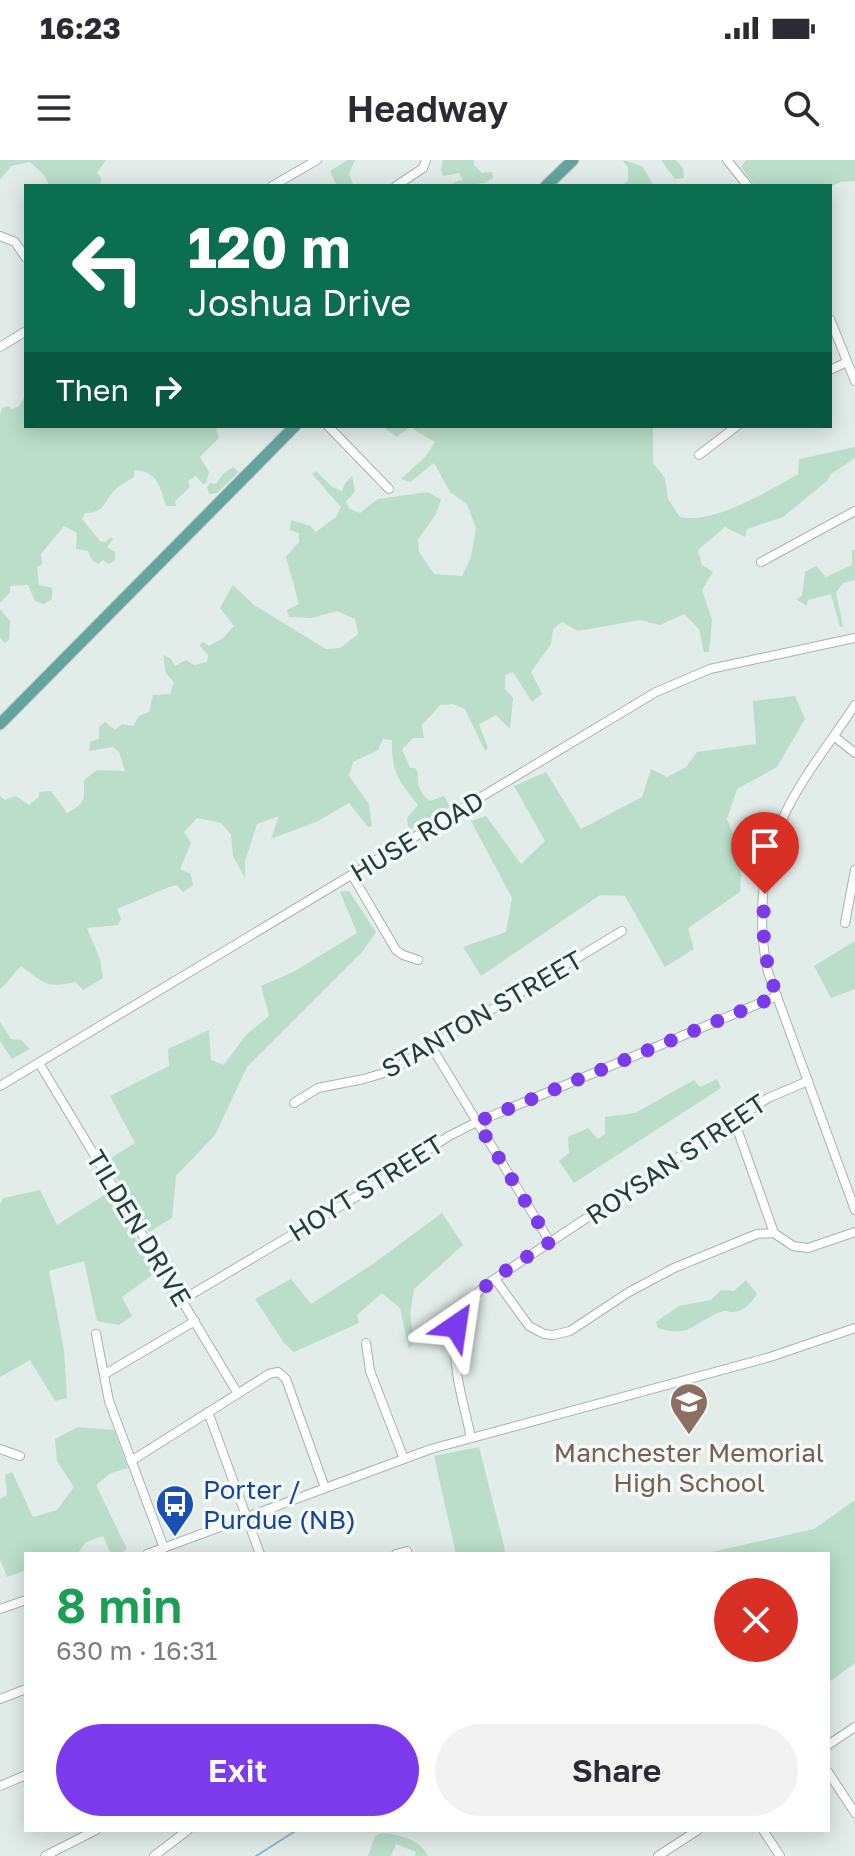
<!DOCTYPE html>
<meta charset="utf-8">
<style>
:root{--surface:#fff;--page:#f2f2f3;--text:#2b2b33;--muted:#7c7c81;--accent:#7c3aed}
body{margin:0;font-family:"Golos Text",sans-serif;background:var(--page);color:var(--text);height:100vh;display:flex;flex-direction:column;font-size:30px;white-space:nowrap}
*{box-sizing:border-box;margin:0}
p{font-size:26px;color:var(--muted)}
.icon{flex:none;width:44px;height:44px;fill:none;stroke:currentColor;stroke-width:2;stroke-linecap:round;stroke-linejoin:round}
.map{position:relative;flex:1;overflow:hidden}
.sheet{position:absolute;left:24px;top:1392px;width:806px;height:280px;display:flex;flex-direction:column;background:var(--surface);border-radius:0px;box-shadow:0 4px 20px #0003}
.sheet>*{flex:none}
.hud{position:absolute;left:24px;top:24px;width:808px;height:244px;border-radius:0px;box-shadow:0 4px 20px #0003;background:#0b6e4f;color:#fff;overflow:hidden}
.pin{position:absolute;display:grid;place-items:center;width:68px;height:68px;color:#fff;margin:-82px -34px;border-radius:50% 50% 50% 0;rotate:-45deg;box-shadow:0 0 8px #0007}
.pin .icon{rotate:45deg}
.me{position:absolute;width:88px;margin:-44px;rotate:32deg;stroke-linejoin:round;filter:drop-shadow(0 0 6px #0008)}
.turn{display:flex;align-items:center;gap:28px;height:168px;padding:0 32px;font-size:36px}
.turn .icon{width:104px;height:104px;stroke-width:2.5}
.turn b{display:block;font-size:56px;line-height:68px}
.then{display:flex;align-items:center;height:76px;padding:0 32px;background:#0003;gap:16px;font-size:30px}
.round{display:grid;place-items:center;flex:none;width:84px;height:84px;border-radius:42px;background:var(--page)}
.overview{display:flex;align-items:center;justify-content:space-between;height:136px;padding:0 32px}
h1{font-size:48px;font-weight:600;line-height:60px;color:#1e9e55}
.primary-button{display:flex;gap:16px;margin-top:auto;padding:16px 32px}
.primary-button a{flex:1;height:92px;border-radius:48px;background:var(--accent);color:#fff;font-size:32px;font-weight:600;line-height:92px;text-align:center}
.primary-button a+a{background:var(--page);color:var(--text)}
.status{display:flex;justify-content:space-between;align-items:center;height:56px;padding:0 40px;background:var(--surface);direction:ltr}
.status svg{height:22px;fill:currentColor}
header{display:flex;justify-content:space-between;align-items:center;height:104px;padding:0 32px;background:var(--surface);font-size:36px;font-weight:600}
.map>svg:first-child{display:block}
.green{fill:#badeca}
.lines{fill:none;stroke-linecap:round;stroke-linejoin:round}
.stream{stroke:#88bad3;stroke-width:2}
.minor-casing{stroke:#a4b4b1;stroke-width:10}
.major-casing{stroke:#c1c9c8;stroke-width:13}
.minor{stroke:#fff;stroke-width:8}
.major{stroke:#65a39e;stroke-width:11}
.route{stroke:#7c3aed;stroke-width:14;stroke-dasharray:0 25.2}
.labels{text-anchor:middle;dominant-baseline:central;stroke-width:7;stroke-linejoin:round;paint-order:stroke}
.street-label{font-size:26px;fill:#213e3b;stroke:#f2f9f7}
.education-label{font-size:26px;fill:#785e54;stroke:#f2f9f7}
.transit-label{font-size:26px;fill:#164399;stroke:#f2f9f7;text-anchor:start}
</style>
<div class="status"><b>16:23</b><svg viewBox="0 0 49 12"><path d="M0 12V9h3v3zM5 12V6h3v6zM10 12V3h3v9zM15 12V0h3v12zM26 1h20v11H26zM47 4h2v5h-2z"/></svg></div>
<header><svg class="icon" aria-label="menu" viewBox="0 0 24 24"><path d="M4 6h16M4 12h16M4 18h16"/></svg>Headway<svg class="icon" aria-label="search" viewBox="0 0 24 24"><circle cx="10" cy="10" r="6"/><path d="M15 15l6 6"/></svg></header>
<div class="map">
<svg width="855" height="1696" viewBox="0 0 855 1696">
<rect width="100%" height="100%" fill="#e2ece9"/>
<!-- green -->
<g class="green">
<path d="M0,0H106L97,13L101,18L100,26H49L45,16L30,2L11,6L0,20Z"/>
<path d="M348,0H355L349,14L354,26H337L330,11Z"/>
<path d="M443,0H474V5L482,13L492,12L493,18L485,23L453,26L454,22L463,20L459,13L443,16L441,10Z"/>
<path d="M623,0L642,6L654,26H621L628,21V8Z"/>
<path d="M661,0H676L683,8L684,18L675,19Z"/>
<path d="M746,0H855V21L841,22L830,27L755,26L741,7Z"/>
<path d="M26,235V266H219L216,270L219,278L200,297L209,312L206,323L203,324L196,316L188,321L190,327L175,341L176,346H166C160,326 157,311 134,310V317C128,321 121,324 116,329C105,338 107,353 85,353L82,359L100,381L105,382L111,377L113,379L107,387L115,392V400L109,404L103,400L98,404L92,400L88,391L76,389L77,373L64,366L41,394L42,404L37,407L39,425L52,428V439L44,444L35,441L28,425L10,426V432L0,443V254L2,248L8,246L12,249L19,246Z"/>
<path d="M382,266H653V303L665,318L668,339L680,357C712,365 769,331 798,314L799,299L855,287V298L831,314L827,321L783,357L747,369L745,377L725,367L698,390L702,405L713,412L702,430L712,460L709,492H704L699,469L684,454L660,465L640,460L578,471L562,462L553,469L551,484L531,512L542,534L532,542L513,512L505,515V529L513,538L510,569L496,555L479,564L488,588L485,591L465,549L453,544L440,545L422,565L424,578H413L402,589L410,608H415L418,613C417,625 420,634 430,641L444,636L450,647L409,670L407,658L418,645C399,621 391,612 392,580L383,579L378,590L353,602L349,616L369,644L372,666L368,667L349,643L318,661L271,679L279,656L257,664L245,701V718L233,696L231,675L221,663L197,658L184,672L191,683L180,709L191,714L193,725L183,732L177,725L169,727L117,749L121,759L118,765L87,768L100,799L103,818L83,830L75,822C46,829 43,822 21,806L0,830V636L5,640L16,636L29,645L39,637V632L51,631L67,653C86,643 84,641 84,620L97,610L125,611L119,592L113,587L89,591L90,582L99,579V567L105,562L115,570L122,564L133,566L139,556L149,552L153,535L170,534L174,522L166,514L163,495L170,498L175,506L186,500L194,505L207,502L208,495L199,485L203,482L209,486L223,478L234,466L220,448L233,425L254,445L326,489L340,488L358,474L355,459L337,451L312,458L289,457L287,450L299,444L286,397L299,382V373L290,370L291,360L310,366L316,372L336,357L341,347L312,314L316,311L332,327L342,331L345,323L352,316L355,331L346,342L350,349L360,353L378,339L428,332L441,340L436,354L418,380L419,392L434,414L462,416L471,397L476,368L467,344L450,332L434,303L410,322L401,319L425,297L435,282L410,267L397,277Z"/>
<path d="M233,307L239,312L217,333L209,334L207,327L210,323L216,324L223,314Z"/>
<path d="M852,390H855V420L843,423L836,433L843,466L840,467L831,434L808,440L807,446L796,439L802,436L805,412L816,406L826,417L852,405Z"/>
<path d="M0,449L10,461L9,480L5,483L0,478Z"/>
<path d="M795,536L805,559L777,607L737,629L727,659L742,696L740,732L688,768L694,789L665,807L625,736L600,735L481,816L463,787L506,772L512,738L471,661L486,656L521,704L545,681L514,626L546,612L581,669L642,637L651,609L667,617L686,607L697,592L756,584L753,541Z"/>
<path d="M349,731L376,772L363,791L247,907L215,975L176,1016L172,1058L149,1072L106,1001L135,983L110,936L169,906L168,889L209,870L211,900L224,905L246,875L269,856L261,826L293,812L357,773L340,732Z"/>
<path d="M855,781V829L831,838L814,806Z"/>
<path d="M0,862L11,879L21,880L30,889L12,899L0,881Z"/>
<path d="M717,919L721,928L574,1023L559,1001L569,993L568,977L588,968L598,979L605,974V957L635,953L694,920L700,927Z"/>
<path d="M40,1030L57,1065L109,1032L155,1113L122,1137L132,1156L119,1165L97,1161L84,1101L49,1111L64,1190L67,1238L55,1241L30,1200L0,1217V1044L4,1038Z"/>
<path d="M442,1053L463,1085L414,1129L410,1153L414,1183L409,1189L400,1148L382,1133L357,1155L359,1163L294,1192L284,1183L255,1139L291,1119L311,1144L373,1104Z"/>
<path d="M746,1120L757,1134C751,1142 745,1152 733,1152C726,1152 728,1149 721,1152C695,1161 689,1179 658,1168L656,1162L679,1146L711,1140L721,1130L734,1131Z"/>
<path d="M78,1267L114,1270L128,1308L111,1313L96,1325L127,1389L121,1394H111L103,1376L86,1382L77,1394H26V1410L7,1417L0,1399V1339L7,1335L5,1315L12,1312L33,1357L57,1350L74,1327L57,1301L55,1279Z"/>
<path d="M479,1287L480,1291L506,1394H456L434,1296Z"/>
<path d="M855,1340V1503L828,1523V1394H703L814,1369Z"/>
<path d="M382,1673C400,1675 420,1679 428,1696H415L416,1692L396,1684L391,1696H368L375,1676Z"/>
</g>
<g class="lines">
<!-- stream -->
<path class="stream" d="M256,1696L297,1670"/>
<defs>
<g id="minor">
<path d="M727,0L748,26"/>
<path d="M272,26L317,0"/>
<path d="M396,26L423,8L426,0"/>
<path d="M0,76L15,82L26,98"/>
<path d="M830,159L855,221"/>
<path d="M0,187L26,171"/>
<path d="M830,210L847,202"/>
<path d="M328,266L389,329"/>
<path d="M699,295L737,266"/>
<path d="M761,402L855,351"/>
<path d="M855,545C831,582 800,619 782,660C761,705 757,764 768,812L855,1050"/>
<path d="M835,577L855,593"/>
<path d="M352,715L396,790L403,795L418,800"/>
<path d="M845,763L855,710"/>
<path d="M431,886L550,1082"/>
<path d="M39,903L238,1234"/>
<path d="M0,926L656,532L710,509L855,478"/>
<path d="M294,943L318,928L364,919L390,911L622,771"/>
<path d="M734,960L774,1073"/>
<path d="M495,1119L529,1166L544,1174L553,1175L570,1171L629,1132L674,1108L757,1074L774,1073L793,1086L808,1088L855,1072"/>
<path d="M182,1140L364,1032L449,976L477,962L777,836"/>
<path d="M96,1174L109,1241L164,1388"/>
<path d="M366,1183L370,1211L404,1299"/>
<path d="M105,1214L195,1161"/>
<path d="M208,1252L260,1394"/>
<path d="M471,1278C460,1223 435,1167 487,1124L768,938L808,921"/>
<path d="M0,1289L20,1296"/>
<path d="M131,1301L269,1214L278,1212L286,1219L325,1328"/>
<path d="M147,1394L431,1289L770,1197L855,1168"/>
<path d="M396,1394L407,1391"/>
<path d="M0,1449L26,1440"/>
<path d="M0,1539L26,1529"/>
<path d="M828,1585L855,1567"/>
<path d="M828,1612L855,1653"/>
<path d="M0,1626L26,1615"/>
<path d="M763,1670L780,1696"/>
<path d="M45,1696L96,1670"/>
<path d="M154,1696L188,1670"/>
<path d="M658,1696L698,1670"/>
</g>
<g id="major">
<path d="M546,26L573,0"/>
<path d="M0,564L295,266"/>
</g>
</defs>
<!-- minor casing -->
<use href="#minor" class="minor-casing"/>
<!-- major casing -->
<use href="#major" class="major-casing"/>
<!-- minor -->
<use href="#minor" class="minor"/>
<!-- major -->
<use href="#major" class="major"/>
</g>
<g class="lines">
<!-- route -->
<path class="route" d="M456,1166C474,1125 514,1106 550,1082L477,962L777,836C764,801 761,771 765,734"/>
</g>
<!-- icons -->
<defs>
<symbol id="school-pin" viewBox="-11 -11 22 30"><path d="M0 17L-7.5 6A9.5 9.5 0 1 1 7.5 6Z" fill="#8d6e63" stroke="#f2f9f7"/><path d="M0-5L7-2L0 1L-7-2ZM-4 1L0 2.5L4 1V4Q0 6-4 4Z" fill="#fff"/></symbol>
<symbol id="bus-pin" viewBox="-11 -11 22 30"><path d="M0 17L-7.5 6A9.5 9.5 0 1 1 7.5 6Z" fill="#1a4fb4" stroke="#f2f9f7"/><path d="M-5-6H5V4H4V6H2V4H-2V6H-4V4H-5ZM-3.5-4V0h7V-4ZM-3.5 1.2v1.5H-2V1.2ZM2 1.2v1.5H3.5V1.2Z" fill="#fff"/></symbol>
</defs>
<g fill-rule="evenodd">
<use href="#school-pin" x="667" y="1220" width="44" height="60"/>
<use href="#bus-pin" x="153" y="1322" width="44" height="60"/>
</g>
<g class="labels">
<!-- street labels -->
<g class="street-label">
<text transform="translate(417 676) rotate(-31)">HUSE ROAD</text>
<text transform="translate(482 854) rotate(-30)">STANTON STREET</text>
<text transform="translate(676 999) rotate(-34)">ROYSAN STREET</text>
<text transform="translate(366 1028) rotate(-32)">HOYT STREET</text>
<text transform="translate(139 1068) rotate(59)">TILDEN DRIVE</text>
</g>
<!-- education labels -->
<g class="education-label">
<text x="689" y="1292">Manchester Memorial<tspan x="689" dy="30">High School</tspan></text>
</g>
<!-- transit labels -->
<g class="transit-label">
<text x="203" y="1329">Porter /<tspan x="203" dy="30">Purdue (NB)</tspan></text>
</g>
</g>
</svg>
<div class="pin" style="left:765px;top:734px;background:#d93025"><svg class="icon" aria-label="arrive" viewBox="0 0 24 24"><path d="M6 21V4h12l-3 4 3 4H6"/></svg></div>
<svg class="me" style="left:456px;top:1166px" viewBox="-20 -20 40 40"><path d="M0-17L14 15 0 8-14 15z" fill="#7c3aed" stroke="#fff" stroke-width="4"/></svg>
<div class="hud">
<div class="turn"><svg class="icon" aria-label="left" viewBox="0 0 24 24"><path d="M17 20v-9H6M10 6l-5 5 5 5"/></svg><div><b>120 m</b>Joshua Drive</div></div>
<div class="then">Then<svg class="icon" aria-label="right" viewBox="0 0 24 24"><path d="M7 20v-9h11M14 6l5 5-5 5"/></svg></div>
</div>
<section class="sheet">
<div class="overview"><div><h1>8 min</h1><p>630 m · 16:31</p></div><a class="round" style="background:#d93025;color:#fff"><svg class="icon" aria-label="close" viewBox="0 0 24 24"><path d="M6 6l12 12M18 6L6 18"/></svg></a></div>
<div class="primary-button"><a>Exit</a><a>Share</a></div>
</section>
</div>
